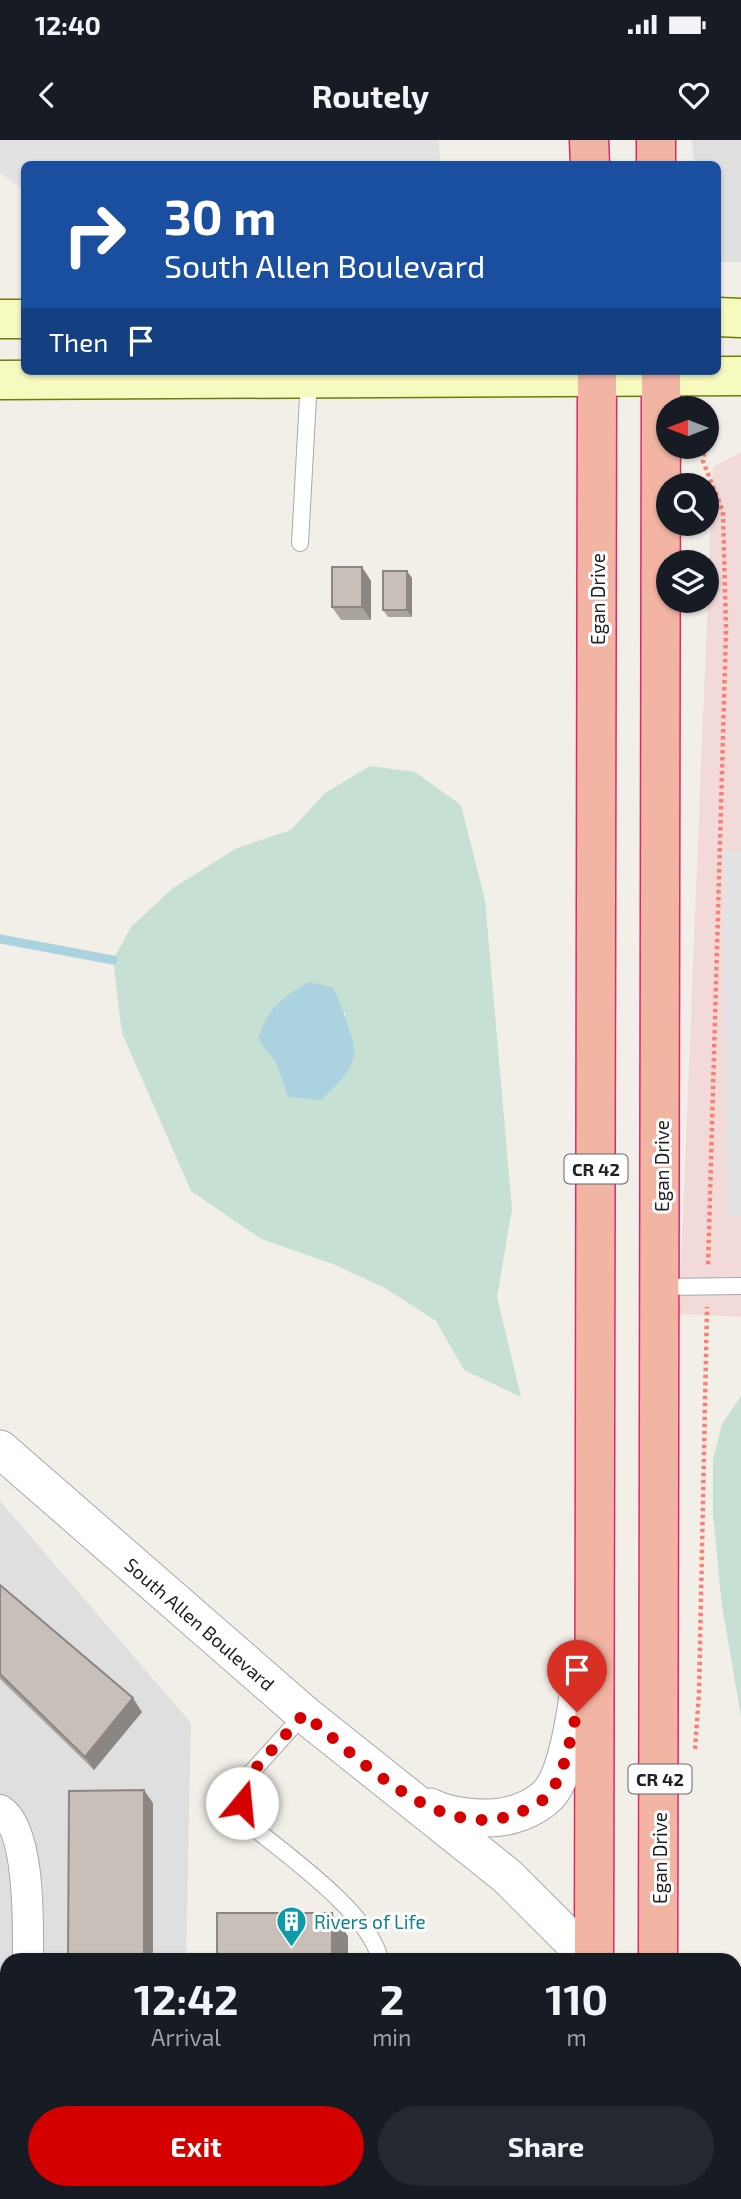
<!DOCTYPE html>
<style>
:root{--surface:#171b24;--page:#242831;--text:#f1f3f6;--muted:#9ea1a6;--accent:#d40000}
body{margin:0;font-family:"Exo 2",sans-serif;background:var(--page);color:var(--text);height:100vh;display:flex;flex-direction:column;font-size:26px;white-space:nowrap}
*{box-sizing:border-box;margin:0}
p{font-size:23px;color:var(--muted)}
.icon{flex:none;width:38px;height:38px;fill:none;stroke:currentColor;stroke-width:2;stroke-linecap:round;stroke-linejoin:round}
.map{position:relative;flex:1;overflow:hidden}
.side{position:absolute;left:0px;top:1813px;width:742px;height:247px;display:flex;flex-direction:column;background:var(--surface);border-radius:21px 21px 0 0;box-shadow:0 2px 5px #0004}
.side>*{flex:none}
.guide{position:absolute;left:21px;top:21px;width:700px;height:214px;border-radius:10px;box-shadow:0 2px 5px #0004;background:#1a4fa0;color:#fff;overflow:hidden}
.needle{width:46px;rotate:270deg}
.controls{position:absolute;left:656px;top:256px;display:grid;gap:14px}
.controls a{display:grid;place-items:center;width:63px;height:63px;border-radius:50%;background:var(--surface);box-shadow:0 2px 5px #0004;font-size:35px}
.pin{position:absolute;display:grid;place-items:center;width:60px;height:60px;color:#fff;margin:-72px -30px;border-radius:50% 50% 50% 0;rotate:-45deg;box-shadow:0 0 7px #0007}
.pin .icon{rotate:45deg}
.me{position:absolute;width:77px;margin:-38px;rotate:17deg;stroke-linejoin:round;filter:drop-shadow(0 0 5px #0008)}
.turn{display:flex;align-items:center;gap:24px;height:147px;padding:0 28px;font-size:32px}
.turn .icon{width:91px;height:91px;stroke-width:2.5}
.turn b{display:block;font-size:49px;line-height:60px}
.then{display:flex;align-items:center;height:66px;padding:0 28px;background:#0003;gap:14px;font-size:26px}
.eta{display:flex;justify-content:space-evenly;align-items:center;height:119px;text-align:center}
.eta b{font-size:42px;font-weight:700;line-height:49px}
.primary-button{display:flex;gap:14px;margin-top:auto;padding:14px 28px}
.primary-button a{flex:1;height:80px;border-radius:42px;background:var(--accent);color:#fff;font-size:28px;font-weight:700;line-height:80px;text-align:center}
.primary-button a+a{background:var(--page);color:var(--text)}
.status{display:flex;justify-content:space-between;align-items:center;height:49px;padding:0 35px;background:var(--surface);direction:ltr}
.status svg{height:19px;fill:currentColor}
header{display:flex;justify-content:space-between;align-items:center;height:91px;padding:0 28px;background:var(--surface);font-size:32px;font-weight:700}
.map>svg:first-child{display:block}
.residential{fill:#e0dfdf}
.commercial{fill:#f2dad9}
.wetland{fill:#c6e0d4;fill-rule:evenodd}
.parking{fill:#e2e2e2}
.water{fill:#aad3df}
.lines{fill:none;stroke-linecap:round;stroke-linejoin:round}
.stream{stroke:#aad3df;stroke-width:9}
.service-casing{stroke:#a9a9a9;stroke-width:18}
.minor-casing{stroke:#a9a9a9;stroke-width:32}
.tertiary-casing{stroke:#a9a9a9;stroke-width:39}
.secondary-casing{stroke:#707d05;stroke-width:41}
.trunk-casing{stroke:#dc2a67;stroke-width:41}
.path{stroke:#fa8072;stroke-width:4.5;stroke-dasharray:3.5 3.5;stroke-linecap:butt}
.service{stroke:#fff;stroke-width:16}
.minor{stroke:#fff;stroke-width:30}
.tertiary{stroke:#fff;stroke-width:37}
.secondary{stroke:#f7fabf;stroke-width:38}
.trunk{stroke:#f2b4a3;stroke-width:38}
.wall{fill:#aba49e}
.shaded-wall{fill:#8b8681}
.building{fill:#c7bfb8;stroke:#8b8681;stroke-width:2}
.route{stroke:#d40000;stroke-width:12;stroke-dasharray:0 21.6}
.labels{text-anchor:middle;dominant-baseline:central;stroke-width:6;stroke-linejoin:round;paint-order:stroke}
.shield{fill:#fff;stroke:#646464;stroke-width:2}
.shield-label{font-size:18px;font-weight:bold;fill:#222}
.street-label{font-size:19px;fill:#222;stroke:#fff}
.culture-label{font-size:19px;fill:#0d838f;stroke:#fff;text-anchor:start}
</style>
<div class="status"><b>12:40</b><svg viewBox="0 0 49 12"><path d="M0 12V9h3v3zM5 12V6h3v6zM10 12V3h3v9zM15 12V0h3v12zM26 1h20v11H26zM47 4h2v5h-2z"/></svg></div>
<header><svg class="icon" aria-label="back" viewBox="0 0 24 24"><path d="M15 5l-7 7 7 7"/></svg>Routely<svg class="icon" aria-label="heart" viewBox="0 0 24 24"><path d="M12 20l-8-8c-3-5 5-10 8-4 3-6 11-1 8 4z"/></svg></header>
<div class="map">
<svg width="741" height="2059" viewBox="0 0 741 2059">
<rect width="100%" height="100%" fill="#f2efe9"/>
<!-- residential -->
<g class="residential">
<path d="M692,0H741V122H718V24H694Z"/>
<path d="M0,1361L191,1583L186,1820H7V2053H182L181,2059H0Z"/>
</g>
<!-- commercial -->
<path class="commercial" d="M741,312V1177L679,1174L713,327Z"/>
<!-- wetland -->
<g class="wetland">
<path d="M370,626L415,632L461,665L485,760L512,1069L497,1157L521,1257L464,1230L436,1181L385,1148L333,1124L261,1099L191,1051L122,893L113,820L131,787L173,748L237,708L291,690L325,653ZM345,872L348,893L288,957L276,923Z"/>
<path d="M741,1256V1576L722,1466L713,1375V1320L722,1284Z"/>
</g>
<!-- parking -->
<g class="parking">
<path d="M0,0H439L440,24H24V50L0,33Z"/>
<path d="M723,711H741V1076H727Z"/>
</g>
<!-- water -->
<path class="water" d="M309,842L333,848C340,861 356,902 354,916C350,934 333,948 321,960L288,957L276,923L258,899C267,869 282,857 309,842Z"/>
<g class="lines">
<!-- stream -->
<path class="stream" d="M0,799L113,820"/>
<defs>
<g id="service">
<path d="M300,403L309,239"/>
<path d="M661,1147L741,1146"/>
<path d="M304,1574L240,1645L244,1680C281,1711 371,1773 380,1820"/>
<path d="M389,2053V2059"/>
</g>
<g id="minor">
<path d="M0,1670C31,1689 28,1786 28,1820"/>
<path d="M34,2053V2059"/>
</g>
<g id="tertiary">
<path d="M0,1309L304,1574L507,1736L574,1803L582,1820"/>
<path d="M430,1667C448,1676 468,1678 488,1678C509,1678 533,1670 548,1655C569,1633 578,1560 581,1530"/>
<path d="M735,2020L741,2021"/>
<path d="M718,2059L726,2053"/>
</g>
<g id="secondary">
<path d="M718,177L741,178"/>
<path d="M0,179H24"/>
<path d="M0,240L741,236"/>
</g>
<g id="trunk">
<path d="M589,0L590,24"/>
<path d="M656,0V24"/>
<path d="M594,1820L597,231"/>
<path d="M658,1820L661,231"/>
<path d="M595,2053V2059"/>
<path d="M656,2059V2053"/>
</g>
</defs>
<!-- service casing -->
<use href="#service" class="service-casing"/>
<!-- minor casing -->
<use href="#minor" class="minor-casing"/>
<!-- tertiary casing -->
<use href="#tertiary" class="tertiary-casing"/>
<!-- secondary casing -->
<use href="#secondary" class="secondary-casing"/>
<!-- trunk casing -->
<use href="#trunk" class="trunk-casing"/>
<!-- path -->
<g class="path">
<path d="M705,306L703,321L723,372L726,490L708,1127"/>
<path d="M695,1609L699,1554L707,1167"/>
</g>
<!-- service -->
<use href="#service" class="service"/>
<!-- minor -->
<use href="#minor" class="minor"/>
<!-- tertiary -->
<use href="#tertiary" class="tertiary"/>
<!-- secondary -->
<use href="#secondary" class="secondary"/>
<!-- trunk -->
<use href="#trunk" class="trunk"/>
</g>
<!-- wall -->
<g class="wall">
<path d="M362,427L371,441V480H341L332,467Z"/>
<path d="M412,438V477H388L383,470Z"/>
<path d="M0,1445L142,1572L94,1630L0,1539Z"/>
</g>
<!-- shaded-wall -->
<g class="shaded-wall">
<path d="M362,427L371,441V480L362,467Z"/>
<path d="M407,431L412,438V477L407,470Z"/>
<path d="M133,1558L142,1572L94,1630L85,1617Z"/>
<path d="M144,1650L153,1663V1820H144Z"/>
<path d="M332,1773L348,1796V1820H332Z"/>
<rect x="330" y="2053" width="17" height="6"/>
</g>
<!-- building -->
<g class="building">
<rect x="332" y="427" width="30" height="40"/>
<rect x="383" y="431" width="24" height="39"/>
<path d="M0,1445L133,1558L85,1617L0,1534Z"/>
<path d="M144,1650V1820H68L69,1651Z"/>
<rect x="217" y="1773" width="115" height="47"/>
<rect x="218" y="2053" width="112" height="6"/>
</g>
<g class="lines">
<!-- route -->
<path class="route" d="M242,1663L240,1646L304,1574C358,1617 437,1701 513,1675C525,1670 541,1664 549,1654C566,1632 570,1597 577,1572"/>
</g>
<!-- icons -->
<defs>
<symbol id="building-pin" viewBox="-11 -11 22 30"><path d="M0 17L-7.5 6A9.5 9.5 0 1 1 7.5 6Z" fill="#0f9aa8" stroke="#fff"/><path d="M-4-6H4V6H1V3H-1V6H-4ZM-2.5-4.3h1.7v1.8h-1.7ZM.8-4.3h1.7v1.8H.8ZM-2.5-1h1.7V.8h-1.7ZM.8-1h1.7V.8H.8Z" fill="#fff"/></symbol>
</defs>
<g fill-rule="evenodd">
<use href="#building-pin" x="274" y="1764" width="35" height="47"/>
</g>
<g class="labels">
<!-- shield labels -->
<g class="shield">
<rect x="564.5" y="1014.5" width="63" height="29" rx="5"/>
<rect x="628.5" y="1624.5" width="63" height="29" rx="5"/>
</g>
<g class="shield-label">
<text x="596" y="1029">CR 42</text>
<text x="660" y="1639">CR 42</text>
</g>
<!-- street labels -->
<g class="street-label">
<text transform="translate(597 459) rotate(-90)">Egan Drive</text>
<text transform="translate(661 1026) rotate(-90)">Egan Drive</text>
<text transform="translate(200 1484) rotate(41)">South Allen Boulevard</text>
<text transform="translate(659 1718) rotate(-90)">Egan Drive</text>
</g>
<!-- culture labels -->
<g class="culture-label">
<text x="314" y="1781">Rivers of Life</text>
</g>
</g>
</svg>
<div class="controls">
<a><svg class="needle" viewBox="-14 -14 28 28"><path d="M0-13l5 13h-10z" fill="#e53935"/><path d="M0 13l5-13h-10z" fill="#9ea1a6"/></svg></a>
<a><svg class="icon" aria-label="search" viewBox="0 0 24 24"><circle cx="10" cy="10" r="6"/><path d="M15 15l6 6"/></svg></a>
<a><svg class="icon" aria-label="layers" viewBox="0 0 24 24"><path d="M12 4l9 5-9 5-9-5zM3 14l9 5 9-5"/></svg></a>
</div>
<div class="pin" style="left:577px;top:1572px;background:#d93025"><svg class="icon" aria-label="arrive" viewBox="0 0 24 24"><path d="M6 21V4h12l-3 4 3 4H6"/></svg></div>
<svg class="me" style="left:242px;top:1663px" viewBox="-20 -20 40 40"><circle r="19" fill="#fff"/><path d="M0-13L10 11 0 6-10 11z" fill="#d40000"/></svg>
<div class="guide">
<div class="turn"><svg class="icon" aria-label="right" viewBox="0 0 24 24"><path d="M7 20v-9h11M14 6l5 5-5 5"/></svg><div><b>30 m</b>South Allen Boulevard</div></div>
<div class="then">Then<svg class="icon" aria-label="arrive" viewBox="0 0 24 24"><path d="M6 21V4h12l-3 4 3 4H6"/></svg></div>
</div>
<section class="side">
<div class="eta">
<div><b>12:42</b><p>Arrival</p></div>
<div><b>2</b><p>min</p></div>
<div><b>110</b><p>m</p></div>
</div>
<div class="primary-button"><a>Exit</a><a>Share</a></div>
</section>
</div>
